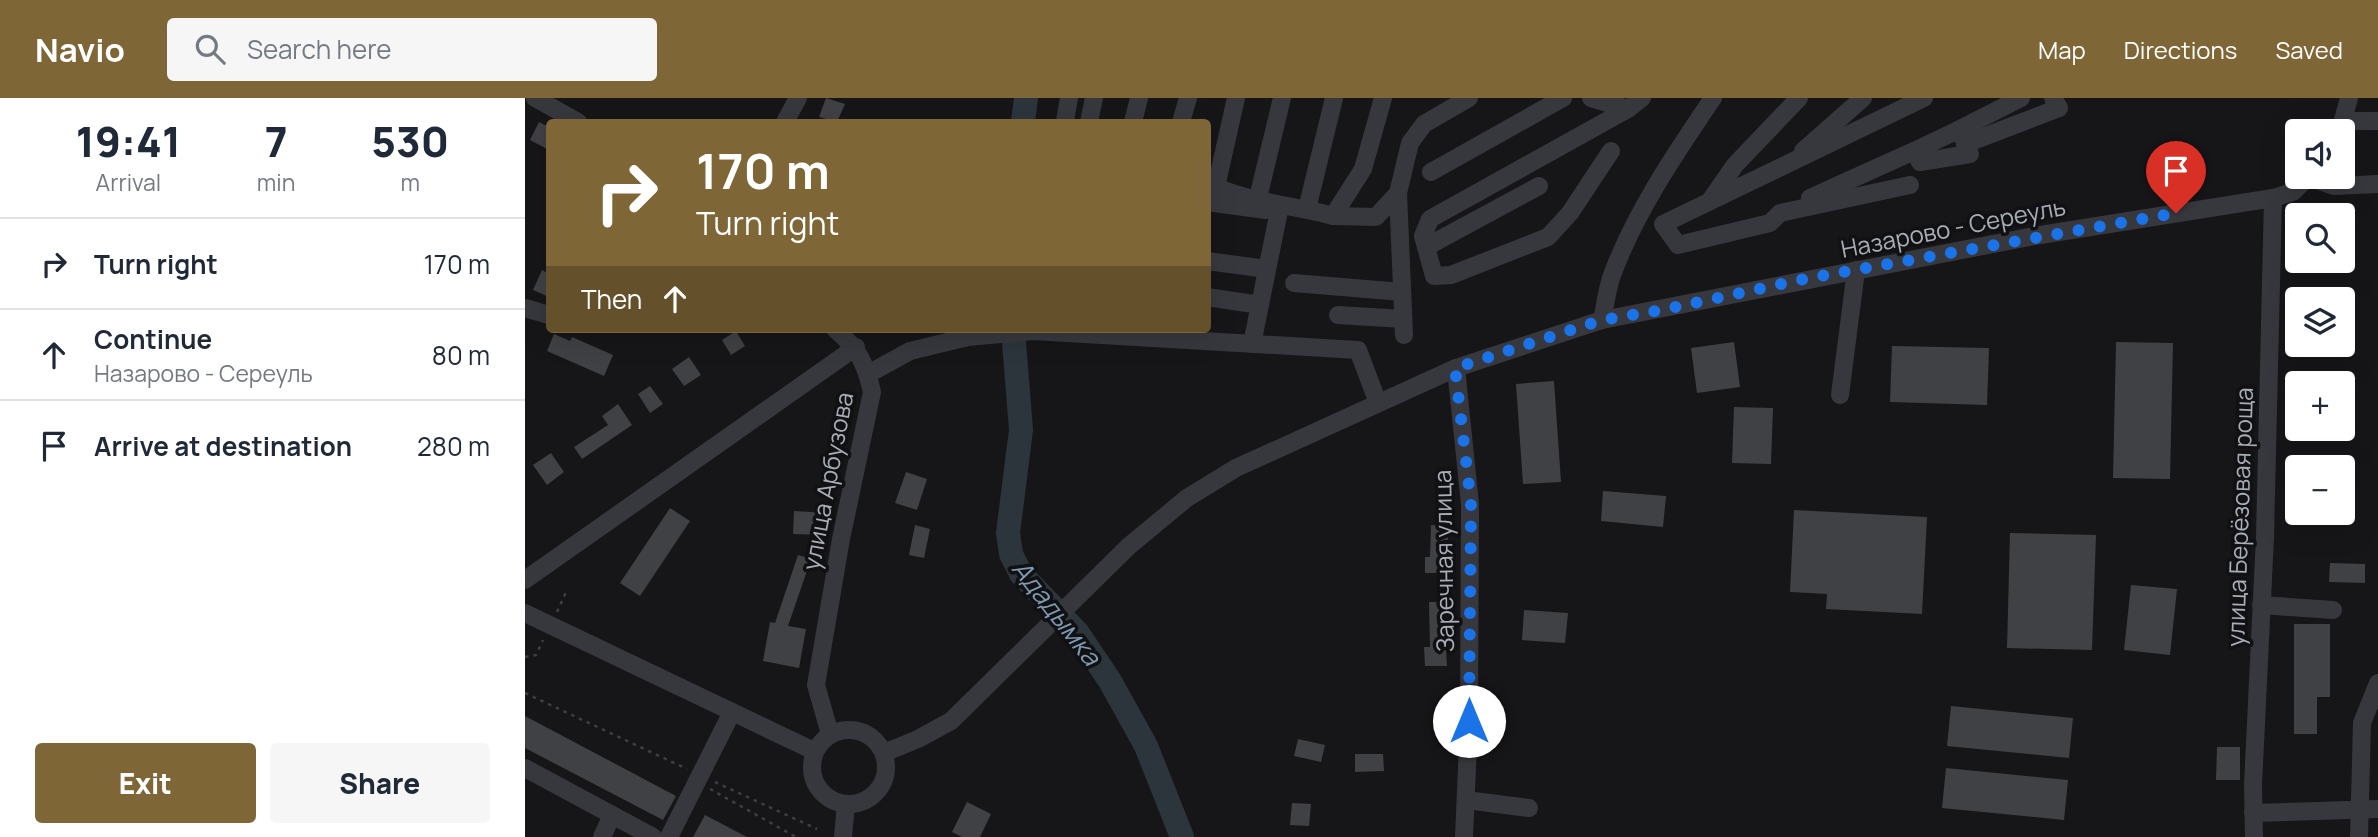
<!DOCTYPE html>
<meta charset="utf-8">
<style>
:root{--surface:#fff;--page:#f6f6f7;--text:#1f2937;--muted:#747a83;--line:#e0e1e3;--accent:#7e6636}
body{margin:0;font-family:Manrope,sans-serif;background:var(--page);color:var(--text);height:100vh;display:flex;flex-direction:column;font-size:26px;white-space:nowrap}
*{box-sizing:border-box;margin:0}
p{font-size:23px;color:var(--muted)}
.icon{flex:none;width:38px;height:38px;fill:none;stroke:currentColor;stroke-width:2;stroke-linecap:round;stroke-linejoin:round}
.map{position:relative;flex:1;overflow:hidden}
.drawer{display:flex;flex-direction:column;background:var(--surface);width:525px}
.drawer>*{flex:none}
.hud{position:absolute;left:21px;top:21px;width:665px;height:214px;border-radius:7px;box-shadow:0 7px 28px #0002;background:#7e6636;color:#fff;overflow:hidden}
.buttons{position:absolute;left:1760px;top:21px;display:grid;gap:14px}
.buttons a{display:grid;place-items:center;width:70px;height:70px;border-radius:7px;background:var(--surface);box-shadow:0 7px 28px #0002;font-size:35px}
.pin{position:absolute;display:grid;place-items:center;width:60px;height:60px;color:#fff;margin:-72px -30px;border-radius:50% 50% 50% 0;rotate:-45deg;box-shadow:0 0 7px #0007}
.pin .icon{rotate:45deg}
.me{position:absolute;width:77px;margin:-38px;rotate:0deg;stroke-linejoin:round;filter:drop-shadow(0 0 5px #0008)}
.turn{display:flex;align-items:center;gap:24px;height:147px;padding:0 35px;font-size:32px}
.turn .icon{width:91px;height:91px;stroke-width:2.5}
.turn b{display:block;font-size:49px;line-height:60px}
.then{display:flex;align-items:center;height:66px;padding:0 35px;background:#0003;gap:14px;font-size:26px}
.eta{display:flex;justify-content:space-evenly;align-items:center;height:119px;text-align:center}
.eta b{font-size:42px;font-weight:800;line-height:49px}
.action{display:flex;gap:14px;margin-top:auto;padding:14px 35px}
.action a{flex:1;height:80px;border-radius:7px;background:var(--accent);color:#fff;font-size:28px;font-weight:800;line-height:80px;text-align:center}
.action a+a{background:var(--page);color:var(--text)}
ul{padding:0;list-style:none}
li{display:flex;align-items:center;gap:21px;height:91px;padding:0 35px;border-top:2px solid var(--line)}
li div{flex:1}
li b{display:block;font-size:26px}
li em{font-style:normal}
header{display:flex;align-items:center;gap:42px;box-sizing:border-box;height:98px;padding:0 35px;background:var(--accent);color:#fff}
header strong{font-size:33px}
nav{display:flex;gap:38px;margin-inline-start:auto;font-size:24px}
.search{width:490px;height:63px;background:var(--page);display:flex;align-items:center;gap:18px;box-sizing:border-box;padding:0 24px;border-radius:7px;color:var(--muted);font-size:26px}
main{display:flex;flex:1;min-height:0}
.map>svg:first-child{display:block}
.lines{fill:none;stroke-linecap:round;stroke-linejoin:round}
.river{stroke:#2c353c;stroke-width:24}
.building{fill:#404145}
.path{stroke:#3d3f44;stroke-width:2.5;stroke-dasharray:3.5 5;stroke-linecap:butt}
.minor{stroke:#37383d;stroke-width:18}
.route{stroke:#1a73e8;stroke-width:12;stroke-dasharray:0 21.6}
.labels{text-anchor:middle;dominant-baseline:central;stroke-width:7;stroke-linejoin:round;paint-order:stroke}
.street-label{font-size:24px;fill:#a8adb8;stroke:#111113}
.water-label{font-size:26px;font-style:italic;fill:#7f9bb3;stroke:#111113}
</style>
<header>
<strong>Navio</strong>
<div class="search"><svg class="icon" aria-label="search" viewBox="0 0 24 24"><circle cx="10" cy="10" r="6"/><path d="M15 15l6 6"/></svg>Search here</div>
<nav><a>Map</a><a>Directions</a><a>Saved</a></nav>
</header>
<main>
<section class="drawer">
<div class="eta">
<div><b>19:41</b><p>Arrival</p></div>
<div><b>7</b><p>min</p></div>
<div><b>530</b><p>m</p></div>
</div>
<ul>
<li><svg class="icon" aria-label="right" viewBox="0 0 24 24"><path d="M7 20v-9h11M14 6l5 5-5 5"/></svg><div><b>Turn right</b></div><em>170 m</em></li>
<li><svg class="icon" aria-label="ahead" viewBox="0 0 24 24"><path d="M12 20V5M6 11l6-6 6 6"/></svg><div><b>Continue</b><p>Назарово - Сереуль</p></div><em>80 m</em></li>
<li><svg class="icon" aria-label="arrive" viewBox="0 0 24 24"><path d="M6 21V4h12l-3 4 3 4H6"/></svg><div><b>Arrive at destination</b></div><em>280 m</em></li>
</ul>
<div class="action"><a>Exit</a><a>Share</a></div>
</section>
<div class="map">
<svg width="1853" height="739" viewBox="0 0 1853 739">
<rect width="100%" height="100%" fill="#161618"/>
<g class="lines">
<!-- river -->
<g class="river">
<path d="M498,24L501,0"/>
<path d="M488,231L496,332L483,435L486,456L496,476L552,534L585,583L621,648L657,739"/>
</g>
</g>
<!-- building -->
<g class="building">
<path d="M301,0L320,6L312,24L294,19Z"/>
<path d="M14,24L24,29V52L5,42Z"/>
<path d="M17,172L24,176V199L8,192Z"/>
<path d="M211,233L220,248L206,257L197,242Z"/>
<path d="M29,236L45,243L47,239L88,257L79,278L22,253Z"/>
<path d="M1209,244L1215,289L1172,295L1166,250Z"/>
<path d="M1591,244L1648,245L1645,381L1588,380Z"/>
<path d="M1367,248L1464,250L1462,307L1365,304Z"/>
<path d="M164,259L176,277L159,288L147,271Z"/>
<path d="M1029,283L1036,384L998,386L991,286Z"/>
<path d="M125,288L138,306L125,315L113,296Z"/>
<path d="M93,306L107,327L57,361L49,349L83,327L77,318Z"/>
<path d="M1209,309L1248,310L1246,366L1207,365Z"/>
<path d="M26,355L39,374L22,387L8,367Z"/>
<path d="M381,374L402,381L392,412L370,405Z"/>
<path d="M1078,393L1141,398L1138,429L1076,423Z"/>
<path d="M145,410L165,423L115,498L95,485Z"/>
<path d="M1269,412L1402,419L1397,516L1301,511L1302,496L1265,494Z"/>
<path d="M269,413L301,415L300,437L268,436Z"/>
<path d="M390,427L405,431L399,460L384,457Z"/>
<path d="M906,427L923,428V442H918L919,475H900V459H905Z"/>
<path d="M1485,435L1571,437L1567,552L1482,550Z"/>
<path d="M273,457L286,461L263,528L281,531L274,570L238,563L245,524L250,525Z"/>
<path d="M1805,465L1840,466V485L1804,484Z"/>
<path d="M1606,487L1652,491L1645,557L1599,552Z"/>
<path d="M904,504H918L922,568H900L899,549H905Z"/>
<path d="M999,512L1043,515L1040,545L997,542Z"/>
<path d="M1769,526H1805V599H1792V636H1769Z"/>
<path d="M1426,608L1548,620L1544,660L1422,648Z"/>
<path d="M0,618L151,698L138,722L0,650Z"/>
<path d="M773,641L800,647L796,664L769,658Z"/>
<path d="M1692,649H1715V682H1691Z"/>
<path d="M830,656H858L859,673L830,674Z"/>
<path d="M1421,670L1543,682L1539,722L1417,710Z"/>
<path d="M442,704L466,716L455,739H437L427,734Z"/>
<path d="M767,705L786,706L784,728L765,727Z"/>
<path d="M180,717L222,739H168Z"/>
</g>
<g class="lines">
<!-- path -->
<g class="path">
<path d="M32,514L41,494"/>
<path d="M0,559L11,557L18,542"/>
<path d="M0,595L162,671"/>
<path d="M190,684L292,731"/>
<path d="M185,691L271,739"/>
</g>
<!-- minor -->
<g class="minor">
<path d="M10,0L53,24"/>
<path d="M858,0L838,71L808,118L851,119L873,95L885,45L899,26L944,0"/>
<path d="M1066,0L1103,11L1117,0"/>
<path d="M540,23L544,0"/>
<path d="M1818,23H1853"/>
<path d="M260,24L273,0"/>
<path d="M564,24L569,0"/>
<path d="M608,24L614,0"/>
<path d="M656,24L663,0"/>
<path d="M1433,32L1496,0"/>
<path d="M1815,33L1824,0"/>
<path d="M1086,53L1045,115L1023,139L926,177L909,178L898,138L905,121L1103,11"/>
<path d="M1278,53L1338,0"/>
<path d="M1389,53L1433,32L1437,39"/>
<path d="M906,74L1038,0"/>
<path d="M1783,79L1809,88L1853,86"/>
<path d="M682,84C716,104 770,107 808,118"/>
<path d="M1385,87L1255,115L1245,125L1153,147L1138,126L1399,0"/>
<path d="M691,89L711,0"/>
<path d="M873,95L879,237"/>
<path d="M733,100L757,0"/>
<path d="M1285,100L1389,53L1395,64L1445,56L1440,46L1534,10L1528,0"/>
<path d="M1185,103L1210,67L1274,0"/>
<path d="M682,104L741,112"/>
<path d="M782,111L809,0"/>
<path d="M901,149L1014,88"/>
<path d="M682,163L742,171"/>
<path d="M769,185L877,194"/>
<path d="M682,199L735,207"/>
<path d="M0,210L24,217"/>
<path d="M813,217L878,221"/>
<path d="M1077,222C1080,208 1082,193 1086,180C1109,116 1150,56 1188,0"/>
<path d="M727,246L755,108"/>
<path d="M931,270L945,406L944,623L939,739"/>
<path d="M343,276L385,253L443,239L508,233L833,252L853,305"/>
<path d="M1315,297L1331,172"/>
<path d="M0,482L331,249"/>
<path d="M1736,507L1808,512"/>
<path d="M0,515L289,653"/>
<circle cx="324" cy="669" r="37"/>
<path d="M305,636L291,587L316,441L347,294C340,263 333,251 310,231"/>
<path d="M359,655L393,641L426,623L604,448L662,400L711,370L931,270L1077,222L1509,138L1748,100L1768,94L1783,79"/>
<path d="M0,670L128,739"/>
<path d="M941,702L1004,710"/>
<path d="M1728,715L1853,711"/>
<path d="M77,739L87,717"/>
<path d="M144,739L207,614"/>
<path d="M318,739L321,706"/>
<path d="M1729,739L1728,687L1740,439L1748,100"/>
<path d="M1834,739L1837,625L1853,585"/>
</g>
</g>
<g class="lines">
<!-- route -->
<path class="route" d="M944,623L946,405L930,270L1077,222L1137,212L1284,180L1651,115"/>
</g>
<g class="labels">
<!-- street labels -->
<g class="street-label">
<text transform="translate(1428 129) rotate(-11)">Назарово - Сереуль</text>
<text transform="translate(302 383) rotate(-79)">улица Арбузова</text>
<text transform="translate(1714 419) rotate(-88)">улица Берёзовая роща</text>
<text transform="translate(918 463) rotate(-91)">Заречная улица</text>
</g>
<!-- water labels -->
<g class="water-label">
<text transform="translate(532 514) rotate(52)">Ададымка</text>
</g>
</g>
</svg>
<div class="buttons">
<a><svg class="icon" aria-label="sound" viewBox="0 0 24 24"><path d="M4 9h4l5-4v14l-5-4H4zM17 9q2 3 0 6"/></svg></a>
<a><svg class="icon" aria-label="search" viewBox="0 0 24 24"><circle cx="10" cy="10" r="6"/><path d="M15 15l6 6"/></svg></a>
<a><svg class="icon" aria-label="layers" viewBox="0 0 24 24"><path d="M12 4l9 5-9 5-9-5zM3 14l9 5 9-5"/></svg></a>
<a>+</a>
<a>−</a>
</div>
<div class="pin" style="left:1651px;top:115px;background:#d93025"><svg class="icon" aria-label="arrive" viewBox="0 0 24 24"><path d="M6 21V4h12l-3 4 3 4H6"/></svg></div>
<svg class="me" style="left:944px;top:623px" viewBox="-20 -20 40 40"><circle r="19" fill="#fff"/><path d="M0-13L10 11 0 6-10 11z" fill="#1a73e8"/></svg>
<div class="hud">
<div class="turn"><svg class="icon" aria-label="right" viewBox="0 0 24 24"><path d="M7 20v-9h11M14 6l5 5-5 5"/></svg><div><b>170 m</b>Turn right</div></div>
<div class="then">Then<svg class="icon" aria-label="ahead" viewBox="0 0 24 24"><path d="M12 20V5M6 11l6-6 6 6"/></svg></div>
</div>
</div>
</main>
